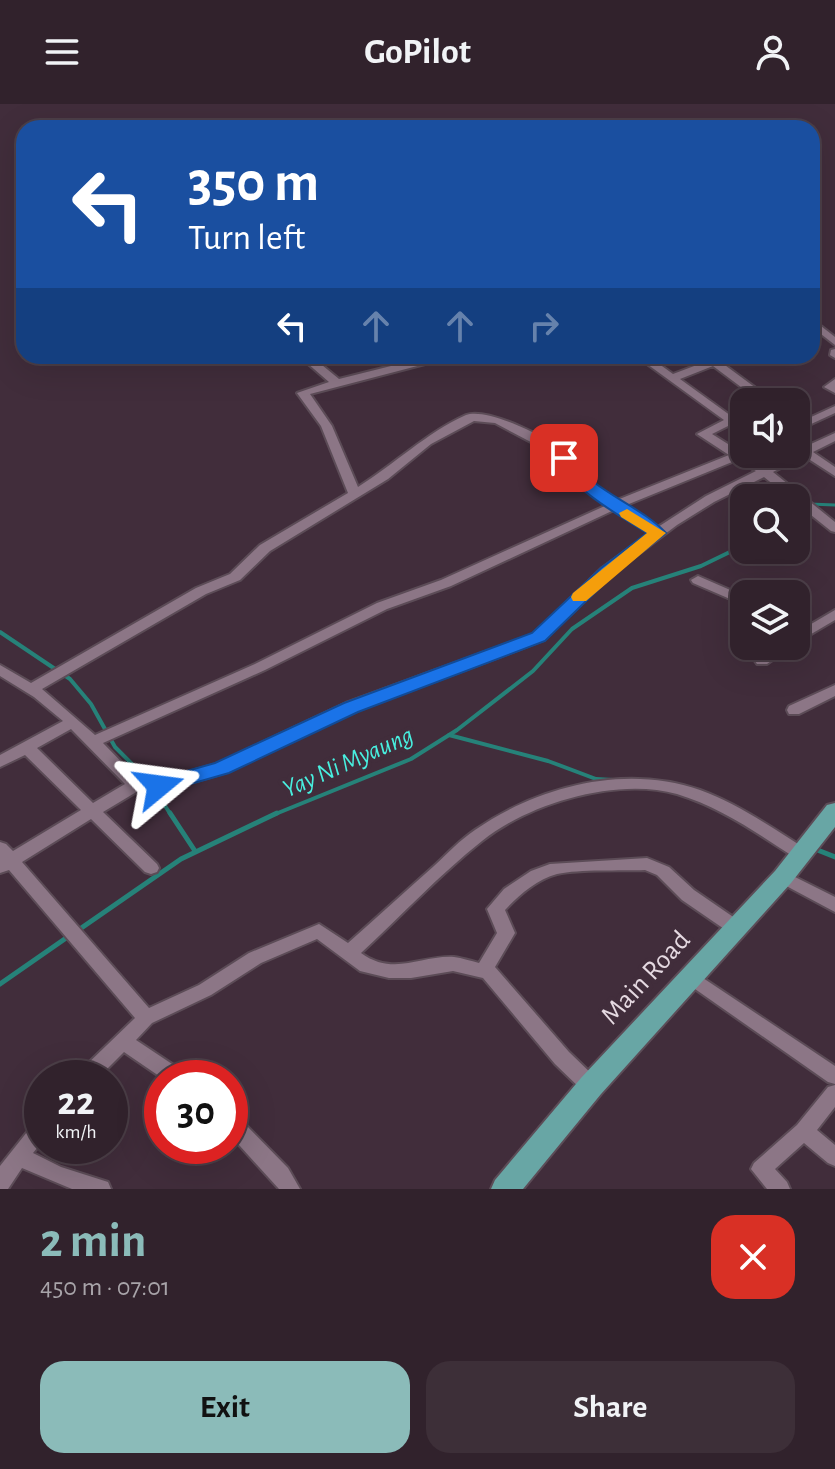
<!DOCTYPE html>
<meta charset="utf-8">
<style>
:root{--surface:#31222c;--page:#3d2f38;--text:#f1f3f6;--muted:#a8a4a9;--line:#4c3f48;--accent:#8bbbb9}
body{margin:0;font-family:"Alegreya Sans",sans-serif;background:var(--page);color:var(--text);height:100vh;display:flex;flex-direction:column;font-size:30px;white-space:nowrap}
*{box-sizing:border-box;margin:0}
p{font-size:26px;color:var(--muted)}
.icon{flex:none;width:44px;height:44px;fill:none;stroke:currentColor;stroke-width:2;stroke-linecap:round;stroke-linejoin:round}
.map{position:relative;height:1085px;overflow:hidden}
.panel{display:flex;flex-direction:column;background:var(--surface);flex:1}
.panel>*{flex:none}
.top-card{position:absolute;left:16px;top:16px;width:804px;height:244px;border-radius:24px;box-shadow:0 8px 32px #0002,0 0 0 2px var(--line);background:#1a4fa0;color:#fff;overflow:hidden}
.fabs{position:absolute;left:730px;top:284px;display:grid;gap:16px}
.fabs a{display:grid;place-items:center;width:80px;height:80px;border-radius:16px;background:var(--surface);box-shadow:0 8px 32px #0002,0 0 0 2px var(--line);font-size:40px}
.speed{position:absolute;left:24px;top:956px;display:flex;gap:16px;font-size:40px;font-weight:700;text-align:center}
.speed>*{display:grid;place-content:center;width:104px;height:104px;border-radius:50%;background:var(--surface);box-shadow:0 8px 32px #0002,0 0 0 2px var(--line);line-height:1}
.speed small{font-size:20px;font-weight:400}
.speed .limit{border:12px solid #d22;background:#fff;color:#111}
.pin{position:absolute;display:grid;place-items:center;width:68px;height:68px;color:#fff;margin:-34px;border-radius:16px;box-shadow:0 4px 12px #0006}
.me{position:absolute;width:88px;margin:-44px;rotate:74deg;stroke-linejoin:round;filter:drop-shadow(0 0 6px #0008)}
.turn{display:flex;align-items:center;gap:28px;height:168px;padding:0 40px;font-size:36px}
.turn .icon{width:104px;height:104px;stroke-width:2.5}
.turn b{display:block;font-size:56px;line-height:68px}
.lanes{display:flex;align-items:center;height:76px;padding:0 40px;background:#0003;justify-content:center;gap:40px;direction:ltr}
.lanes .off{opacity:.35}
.round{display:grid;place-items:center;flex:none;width:84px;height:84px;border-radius:24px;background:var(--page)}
.headline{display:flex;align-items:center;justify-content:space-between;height:136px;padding:0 40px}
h1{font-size:48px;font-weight:600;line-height:60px;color:var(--accent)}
.button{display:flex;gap:16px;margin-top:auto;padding:16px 40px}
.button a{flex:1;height:92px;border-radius:24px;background:var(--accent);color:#111;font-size:32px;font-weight:600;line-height:92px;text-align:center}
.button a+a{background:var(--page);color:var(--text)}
header{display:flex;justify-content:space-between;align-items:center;height:104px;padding:0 40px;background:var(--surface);font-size:36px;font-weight:600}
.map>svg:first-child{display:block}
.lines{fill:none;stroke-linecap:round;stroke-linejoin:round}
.stream-far2{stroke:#268279;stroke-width:3}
.stream-far1{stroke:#268279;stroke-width:4}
.stream{stroke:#268279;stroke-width:5}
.street-casing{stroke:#5c4c57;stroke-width:4}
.primary-casing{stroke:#5c4c57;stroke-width:4}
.street{fill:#8c7686;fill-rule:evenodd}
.primary{fill:#68a6a5;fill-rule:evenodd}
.route{fill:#1a73e8;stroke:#114b97;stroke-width:2}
.slow{fill:#f59e0b}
.labels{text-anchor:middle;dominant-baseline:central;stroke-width:8;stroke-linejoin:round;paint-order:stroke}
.water-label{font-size:26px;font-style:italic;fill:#48efdf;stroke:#412d3b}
.near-street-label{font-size:28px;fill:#e5d9e1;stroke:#412d3b}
</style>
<header><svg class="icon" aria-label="menu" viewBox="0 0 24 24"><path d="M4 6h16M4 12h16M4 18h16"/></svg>GoPilot<svg class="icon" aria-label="person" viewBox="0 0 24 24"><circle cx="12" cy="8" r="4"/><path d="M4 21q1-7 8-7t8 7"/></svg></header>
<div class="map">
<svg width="835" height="1085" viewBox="0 0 835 1085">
<rect width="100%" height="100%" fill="#412d3b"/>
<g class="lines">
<!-- stream-far2 -->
<path class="stream-far2" d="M809,400L835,401"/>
<!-- stream-far1 -->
<g class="stream-far1">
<path d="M0,528L70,575L91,600L115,643L148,676L171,711"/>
<path d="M449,631L548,657L596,675L613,676"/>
<path d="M622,675L641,676"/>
<path d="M273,711L411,655L457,626L533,567L572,525L632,484L701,462L736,445L744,437"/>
</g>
<!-- stream -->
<g class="stream">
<path d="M170,709L195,747"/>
<path d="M815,745L835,753"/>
<path d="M77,827L181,755L277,709"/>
<path d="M0,880L69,832"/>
</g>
<defs>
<g id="street">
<path d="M812,215L835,233V241L812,223Z"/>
<path d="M835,245V254L830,251L831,246Z"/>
<path d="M299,252H311L339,275L431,252H449L448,254L310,290L332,322L358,383C395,360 426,329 466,311C487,303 553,335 568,351C574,358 568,355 573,362C580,373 605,388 617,396L729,351L697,330L724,316L636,252H648L673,270L710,256H718L772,296L774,298H761L713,262L680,275L738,317L712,330L739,347L744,345V350H749L747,352L765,363L790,350H796L800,345L835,329V337L813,348L835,363V372L804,352L773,368L835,418V428L831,427L796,399V394H790L764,373L714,398L677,421L612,470L544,536L356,607L227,668L159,688L138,687L103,708L157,760L159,764L157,768L151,770L145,768L91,715L22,758L149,904L199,881L249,849L319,820L348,839C377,813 405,788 434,762C447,750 460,736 475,726C539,682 625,660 700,686C738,700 771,723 806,745L808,749L806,753L800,755L794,753C757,729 720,703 677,690C617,673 529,699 482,737C439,771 401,812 361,849C394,873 421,851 454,853C462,854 471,857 479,859L497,829L487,805L504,785L531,767L550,760L647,754L669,763L694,786L742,819L745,824L742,829L736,831L730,829L682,796L657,771L645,766C620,767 580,765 557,770C537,775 518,792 505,806L515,829L495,863L569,948L598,976L601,982L598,988L591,990L584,988L555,960L483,874L453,867L411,874H389L360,867L317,835L261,859L211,891L152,919L136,936L184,968L186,974H162L124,948L98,974H77L79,968L135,914L9,766L0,769V738L6,740L13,747L81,706L25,651L0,663V651L63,617L34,593L0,572V561L31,579L196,484L230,470L260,441L348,389L321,322L297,289L329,278ZM474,317L495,319L546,346L559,356L564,368L607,401L441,476L377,499L255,560L95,631L42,585L206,490L240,476L270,447L388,375L431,340ZM737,356L756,367L706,392L658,423L624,402ZM614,406L650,429L602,464L534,530L346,599L217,660L159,676H139L103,639L265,566L387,505L451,482ZM71,625L125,680L93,699L37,644Z"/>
<path d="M835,275V289L824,283Z"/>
<path d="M835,302V309L796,327V320Z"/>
<path d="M698,472L744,492V501L693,479L691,476Z"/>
<path d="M835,506V516L796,539V529Z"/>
<path d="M775,542H792L767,560H757L755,557Z"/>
<path d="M835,581V592L799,610H789L787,606L789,602Z"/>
<path d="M783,767L835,793V808L777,777L775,773L777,769Z"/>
<path d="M691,866L835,962V980L828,978L685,878L682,873L685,868Z"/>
<path d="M835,981V1003L817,1026L835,1041V1062L828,1059L804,1039L775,1065L787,1078L790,1085H767L751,1065L754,1059L797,1021L828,983Z"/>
<path d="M230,1009L237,1012L288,1064L300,1085H279L230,1031Z"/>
<path d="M42,1015V1038L33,1049L61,1063L108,1078L111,1085H72L22,1064L8,1085H0V1062L35,1018Z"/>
</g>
<path id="primary" d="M835,699V723L791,779L601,990L523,1085H491L495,1076L581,974L775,767L827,701Z"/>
</defs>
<!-- street casing -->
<use href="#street" class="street-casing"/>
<!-- primary casing -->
<use href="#primary" class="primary-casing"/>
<!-- street -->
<use href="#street" class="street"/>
<!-- primary -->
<use href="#primary" class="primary"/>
</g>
<!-- route -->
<path class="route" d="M564,350L569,351C591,388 639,400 666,429L613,471L545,537L358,608L229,669L159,689L151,687L148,682L151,677L215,659L344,599L532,529L601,464L647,429C620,412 570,384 556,354Z"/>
<!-- slow -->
<path class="slow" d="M627,405L666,429L586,497H573L571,493L573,489L647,429L621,413L619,409Z"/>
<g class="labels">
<!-- water labels -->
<g class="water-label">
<text transform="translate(348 658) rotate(-24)">Yay Ni Myaung</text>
</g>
<!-- near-street labels -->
<g class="near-street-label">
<text transform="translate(646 874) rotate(-47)">Main Road</text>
</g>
</g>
</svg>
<div class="fabs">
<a><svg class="icon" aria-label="sound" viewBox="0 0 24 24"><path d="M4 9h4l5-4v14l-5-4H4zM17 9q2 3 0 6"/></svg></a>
<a><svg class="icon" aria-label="search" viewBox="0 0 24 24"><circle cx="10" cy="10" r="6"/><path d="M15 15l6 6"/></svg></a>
<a><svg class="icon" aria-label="layers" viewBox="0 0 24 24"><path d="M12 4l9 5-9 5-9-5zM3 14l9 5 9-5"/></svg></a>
</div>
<div class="speed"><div>22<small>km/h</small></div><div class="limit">30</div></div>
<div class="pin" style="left:564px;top:354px;background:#d93025"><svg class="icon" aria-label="arrive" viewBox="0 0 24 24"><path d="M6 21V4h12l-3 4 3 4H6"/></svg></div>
<svg class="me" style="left:159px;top:682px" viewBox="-20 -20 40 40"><path d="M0-17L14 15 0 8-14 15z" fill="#1a73e8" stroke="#fff" stroke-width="4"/></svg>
<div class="top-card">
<div class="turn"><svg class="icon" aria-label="left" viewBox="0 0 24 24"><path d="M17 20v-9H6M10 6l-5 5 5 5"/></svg><div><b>350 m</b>Turn left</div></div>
<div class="lanes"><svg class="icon" aria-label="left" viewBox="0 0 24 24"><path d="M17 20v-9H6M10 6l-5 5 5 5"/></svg><svg class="icon off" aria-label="ahead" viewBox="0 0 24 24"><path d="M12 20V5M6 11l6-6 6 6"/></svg><svg class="icon off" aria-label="ahead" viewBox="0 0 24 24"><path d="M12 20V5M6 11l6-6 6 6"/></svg><svg class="icon off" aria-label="right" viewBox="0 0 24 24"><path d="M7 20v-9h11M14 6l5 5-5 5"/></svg></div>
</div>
</div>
<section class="panel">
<div class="headline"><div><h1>2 min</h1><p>450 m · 07:01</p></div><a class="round" style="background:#d93025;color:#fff"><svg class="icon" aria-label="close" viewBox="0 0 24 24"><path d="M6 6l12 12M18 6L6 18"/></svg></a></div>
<div class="button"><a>Exit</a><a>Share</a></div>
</section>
